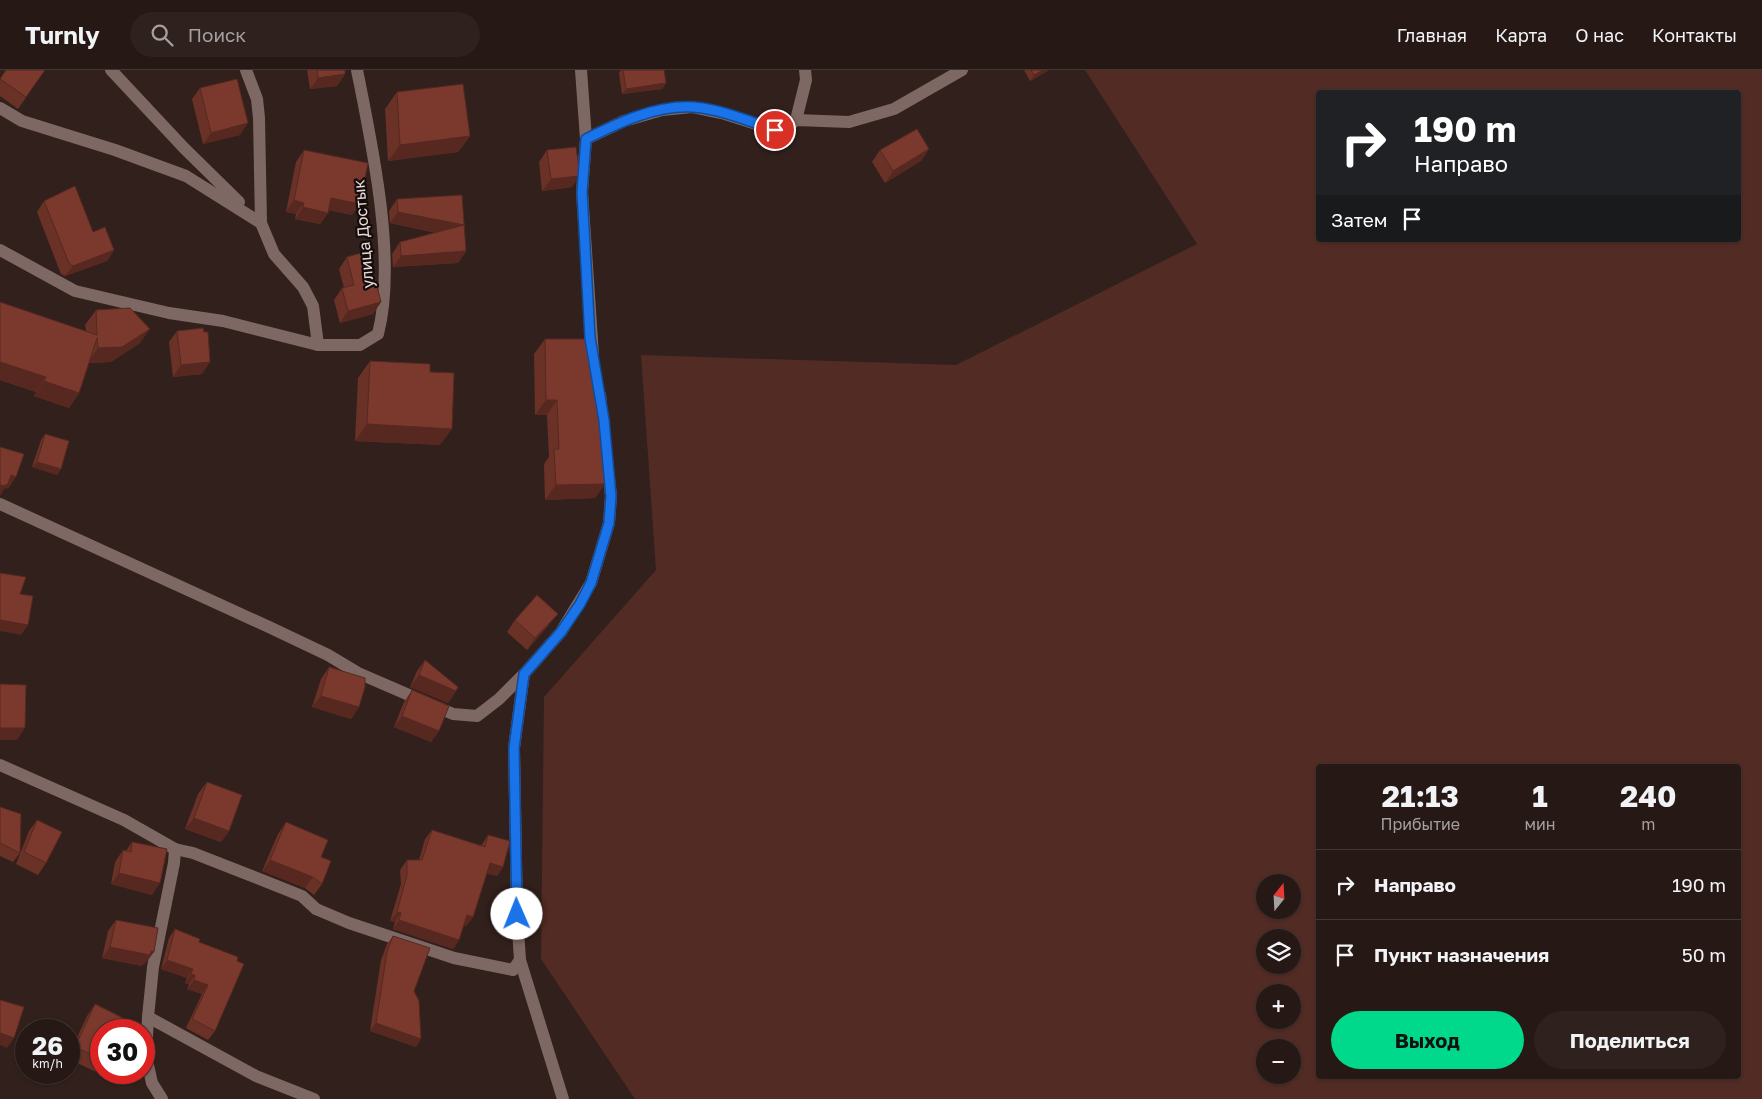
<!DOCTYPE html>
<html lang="ru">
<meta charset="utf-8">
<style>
:root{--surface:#261815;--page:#2e211e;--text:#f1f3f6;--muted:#a4a0a0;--line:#423734;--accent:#00d98c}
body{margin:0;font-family:"Golos Text",sans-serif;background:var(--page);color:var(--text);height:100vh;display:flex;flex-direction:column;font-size:19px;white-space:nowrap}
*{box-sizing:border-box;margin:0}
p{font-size:16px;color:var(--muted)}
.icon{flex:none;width:28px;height:28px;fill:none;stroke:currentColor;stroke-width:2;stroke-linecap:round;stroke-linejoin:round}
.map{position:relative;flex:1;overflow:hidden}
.sheet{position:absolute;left:1316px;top:694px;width:425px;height:315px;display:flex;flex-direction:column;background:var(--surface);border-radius:5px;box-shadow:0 1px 4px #0004,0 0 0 1px var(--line)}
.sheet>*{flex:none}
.guide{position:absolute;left:1316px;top:20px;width:425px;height:152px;border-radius:5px;box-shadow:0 1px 4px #0004,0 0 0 1px var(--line);background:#202124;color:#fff;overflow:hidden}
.needle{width:32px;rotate:18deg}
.buttons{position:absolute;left:1256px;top:804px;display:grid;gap:10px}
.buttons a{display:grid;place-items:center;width:45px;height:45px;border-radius:50%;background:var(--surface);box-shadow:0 1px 4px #0004,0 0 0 1px var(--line);font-size:25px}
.speed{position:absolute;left:15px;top:949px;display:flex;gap:10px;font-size:25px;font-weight:700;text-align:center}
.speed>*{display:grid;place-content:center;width:65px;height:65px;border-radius:50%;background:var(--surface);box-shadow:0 1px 4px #0004,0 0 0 1px var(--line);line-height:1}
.speed small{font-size:12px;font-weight:400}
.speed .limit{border:8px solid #d22;background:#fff;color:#111}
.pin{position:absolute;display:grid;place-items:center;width:42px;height:42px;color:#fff;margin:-21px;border:2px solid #fff;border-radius:50%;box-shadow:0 1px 5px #0007}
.me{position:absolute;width:55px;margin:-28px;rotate:359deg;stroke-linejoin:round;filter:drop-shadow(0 0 4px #0008)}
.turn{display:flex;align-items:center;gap:18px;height:105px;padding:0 15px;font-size:22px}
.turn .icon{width:65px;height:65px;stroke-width:2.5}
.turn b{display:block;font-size:35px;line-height:42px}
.then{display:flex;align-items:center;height:48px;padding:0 15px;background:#0003;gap:10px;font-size:19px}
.eta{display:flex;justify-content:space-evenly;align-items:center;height:85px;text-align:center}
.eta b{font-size:30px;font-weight:700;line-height:35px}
.primary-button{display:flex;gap:10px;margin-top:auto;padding:10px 15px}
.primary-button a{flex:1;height:58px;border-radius:30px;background:var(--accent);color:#111;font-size:20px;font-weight:700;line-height:58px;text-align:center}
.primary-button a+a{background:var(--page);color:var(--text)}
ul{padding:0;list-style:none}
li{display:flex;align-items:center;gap:15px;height:70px;padding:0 15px;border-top:1px solid var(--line)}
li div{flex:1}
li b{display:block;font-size:19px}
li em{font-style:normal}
header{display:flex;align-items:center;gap:30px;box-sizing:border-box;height:70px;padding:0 25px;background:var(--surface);border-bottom:1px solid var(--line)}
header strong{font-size:24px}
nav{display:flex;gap:28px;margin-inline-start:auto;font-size:18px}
.search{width:350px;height:45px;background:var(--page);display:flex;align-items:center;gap:12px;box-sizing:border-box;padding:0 18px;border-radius:28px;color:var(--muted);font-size:19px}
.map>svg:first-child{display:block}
.green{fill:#522b24;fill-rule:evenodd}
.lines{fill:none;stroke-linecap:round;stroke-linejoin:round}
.street{stroke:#7e6863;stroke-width:12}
.wall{fill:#6a3127}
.shaded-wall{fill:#562820}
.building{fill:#7b392d;stroke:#562820}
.route-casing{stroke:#114b97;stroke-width:12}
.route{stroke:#1a73e8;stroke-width:9}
.labels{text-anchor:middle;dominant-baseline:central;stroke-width:4.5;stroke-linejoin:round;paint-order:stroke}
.street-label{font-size:16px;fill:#e6d9d7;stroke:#140c0a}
</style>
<header>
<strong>Turnly</strong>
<div class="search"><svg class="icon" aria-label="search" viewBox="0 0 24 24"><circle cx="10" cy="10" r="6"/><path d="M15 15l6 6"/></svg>Поиск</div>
<nav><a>Главная</a><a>Карта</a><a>О нас</a><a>Контакты</a></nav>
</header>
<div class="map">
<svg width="1762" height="1029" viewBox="0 0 1762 1029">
<rect width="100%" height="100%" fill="#32201c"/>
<!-- green -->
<path class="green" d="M1085,0H1762V1029H635L541,889L544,627L656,500L641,285L956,295L1197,174ZM1319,22H1739V170H1319ZM1319,696H1739V1006H1319ZM1265,812H1292V840H1265ZM1265,868H1292V895H1265ZM1265,922H1292V950H1265ZM1265,978H1292V1005H1265Z"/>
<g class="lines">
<!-- street -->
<g class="street">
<path d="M111,0L184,78L239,132"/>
<path d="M246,0L257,29L259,48L261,153L274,184L303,217L313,236L318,275"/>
<path d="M581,0L586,69"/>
<path d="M0,38L22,51L115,80L186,106L261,153"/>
<path d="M796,50L806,10L805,0"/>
<path d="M0,180L75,221L169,243L223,251L318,275H360L378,264C397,190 372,75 357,0"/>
<path d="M593,285L582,122L586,69L624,51L662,40L692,37L725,44L775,60L788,57L796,50L849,52L894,39L962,0"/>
<path d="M0,434L269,557L328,585L358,603L453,644L477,646L499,629L524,604L561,562L591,513L609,453L611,426L600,325"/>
<path d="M0,695L124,750L175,779L174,793L153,897L148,947L146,986L152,1013L162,1029"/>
<path d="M175,779L193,783L262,810L302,826L316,839L349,853L454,888L513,900L520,890L517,844L514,678L524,604"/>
<path d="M520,890L563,1029"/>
<path d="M148,947L256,1006L314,1029"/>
</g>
</g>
<!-- wall -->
<g class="wall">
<path d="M45,0L18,39L0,26V9Z"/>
<path d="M307,0H345V4L337,16L310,19Z"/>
<path d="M621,0H664L666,13L662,19L622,24L619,3Z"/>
<path d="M1024,0H1049L1030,11Z"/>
<path d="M200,18L240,65L203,74L192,29Z"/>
<path d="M397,22L470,66L458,82L388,91L385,39Z"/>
<path d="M929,79L921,91L885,113L872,92L880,80Z"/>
<path d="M304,80L352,145L328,140V143L320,154L295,149L296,144L286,142L296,92Z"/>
<path d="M547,80L572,117L542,121L539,92Z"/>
<path d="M397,129L466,181L458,193L393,197L392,184L400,172L436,163L390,153L389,141Z"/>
<path d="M44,131L93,162L114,180L107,191L65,206L61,204L37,142Z"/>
<path d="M347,187L381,232L373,244L340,253L334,230L342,218H344L339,199Z"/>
<path d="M96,240L140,273L111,292L89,293L79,323L69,338L34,326L36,322L0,310L86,261L85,255Z"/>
<path d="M177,261L202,304L173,307L169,272Z"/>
<path d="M545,269L605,414L595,428L545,430L544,394L549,387L547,345H535L534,284Z"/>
<path d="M370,291L430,302L440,375L355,371L358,308Z"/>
<path d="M45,364L61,399L57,405L32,397L41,370Z"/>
<path d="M515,550L549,555L527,580L507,562Z"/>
<path d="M425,590L456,621L448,633L410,617L417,601Z"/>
<path d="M329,597L359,637L351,649L312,637L321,609Z"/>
<path d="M412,620L439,661L431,672L394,657L404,632Z"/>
<path d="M207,712L229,761L221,772L185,759L198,724Z"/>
<path d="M0,737L20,783L13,792L0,786Z"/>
<path d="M37,750L46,793L38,805L16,794L29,761Z"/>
<path d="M286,752L321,787L322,814L314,825L305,818L262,801L278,764Z"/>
<path d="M432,760L481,776L488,765L503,797L497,806L487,803L473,847L466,856L464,855L459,870L453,879L393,859L395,852L390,851L401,814L400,800L407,790H419L425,769Z"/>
<path d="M132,772L152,825L111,814L115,792L123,780L126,781Z"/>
<path d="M116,850L145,894L144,893L142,896L102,888L108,861Z"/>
<path d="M175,859L199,872L215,961L208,970L186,958L202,924L187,919L189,914L185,913L187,908L161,899L169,868Z"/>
<path d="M393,866L414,921L416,977L370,961L381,890L387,874Z"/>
<path d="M95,934L101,960V1002H126L119,1013L69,989V985L87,946Z"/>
</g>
<!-- shaded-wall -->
<g class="shaded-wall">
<path d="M1043,0H1049L1030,11L1034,5Z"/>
<path d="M345,4L337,16L310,19L318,8Z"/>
<path d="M666,13L662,19L622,24L626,19Z"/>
<path d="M248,53L240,65L203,74L211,63Z"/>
<path d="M470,66L458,82L388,91L400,75Z"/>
<path d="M929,79L921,91L885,113L893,101Z"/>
<path d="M580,106L572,117L542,121L551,109Z"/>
<path d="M331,128L360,134L352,145L323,139Z"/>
<path d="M294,130L304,133L296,144L286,142Z"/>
<path d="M303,137L328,143L320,154L295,149Z"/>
<path d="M398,142L464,155L456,167L390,153Z"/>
<path d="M114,180L107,191L65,206L73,196Z"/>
<path d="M466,181L458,193L393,197L401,186Z"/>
<path d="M381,232L373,244L340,253L348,241Z"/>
<path d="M150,259L140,273L111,292L87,293L98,278Z"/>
<path d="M0,292L46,307L36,322L0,310Z"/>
<path d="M210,292L202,304L173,307L181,295Z"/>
<path d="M44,311L79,323L69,338L34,326Z"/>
<path d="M546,330H557L547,345H535Z"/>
<path d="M367,354L452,359L440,375L355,371Z"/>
<path d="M37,392L61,399L57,405L32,397Z"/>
<path d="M11,405L16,407L8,419L5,418L0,426V415Z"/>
<path d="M605,414L595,428L545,430L556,415Z"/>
<path d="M558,544L549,555L527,580L535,568Z"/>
<path d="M0,550L28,555L21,565L0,561Z"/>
<path d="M419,605L456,621L448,633L410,617Z"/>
<path d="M321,626L359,637L351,649L312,637Z"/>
<path d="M402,646L439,661L431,672L394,657Z"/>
<path d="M0,658H25L17,670H0Z"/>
<path d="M194,748L229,761L221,772L185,759Z"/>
<path d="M270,790L313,807L305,818L262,801Z"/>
<path d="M490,793L503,797L497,806L483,803Z"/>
<path d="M119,803L160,813L152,825L111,814Z"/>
<path d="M397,842L401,843L395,852L390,851Z"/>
<path d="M467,845L473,847L466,856L461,854Z"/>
<path d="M399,850L459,870L453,879L393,859Z"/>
<path d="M110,877L151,881L154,882L145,894L144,893L142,896L102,888Z"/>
<path d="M167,890L193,899L187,908L161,899Z"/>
<path d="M191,904L195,905L189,914L185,913Z"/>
<path d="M194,910L208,915L202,924L187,919Z"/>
<path d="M376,953L421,969L416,977L370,961Z"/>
<path d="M0,963L14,968L7,978L0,975Z"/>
</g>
<!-- building -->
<g class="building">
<path d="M6,0H45L26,27L0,9Z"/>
<path d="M317,0H345V4L318,8Z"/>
<path d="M623,0H664L666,13L626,19Z"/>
<path d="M1031,0H1043L1034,5Z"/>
<path d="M237,9L248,53L211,63L200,18Z"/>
<path d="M463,14L470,66L400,75L397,22Z"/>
<path d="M917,59L929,79L893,101L880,80Z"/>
<path d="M576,77L580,106L551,109L547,80Z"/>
<path d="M304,80L368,93L360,134L331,128L328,143L303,137L304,133L294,130Z"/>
<path d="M75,116L93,162L105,157L114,180L73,196L69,193L44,131Z"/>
<path d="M462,125L466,181L401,186L400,172L464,155L398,142L397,129Z"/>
<path d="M368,181L381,232L348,241L342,218L354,215L347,187Z"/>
<path d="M0,232L97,265L96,240L130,238L150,259L122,277L98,278L97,268L79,323L44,311L46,307L0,292Z"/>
<path d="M203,258L204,262H208L210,292L181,295L177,261Z"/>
<path d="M545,269H595L601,315L605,414L556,415L554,379H559L557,330H546Z"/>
<path d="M370,291L430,294V302L454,303L452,359L367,354Z"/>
<path d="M45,364L69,371L61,399L37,392Z"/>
<path d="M0,377L24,384L16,407L11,405L8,414L4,416L0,415Z"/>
<path d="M0,503L26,507L20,524L33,526L28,555L0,550Z"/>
<path d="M537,525L558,544L535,568L515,550Z"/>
<path d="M425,590L458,617L456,621L419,605Z"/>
<path d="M329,597L365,608V617L359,637L321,626Z"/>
<path d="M0,614L26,615L25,658H0Z"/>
<path d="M412,620L449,636L439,661L402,646Z"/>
<path d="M207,712L242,725L229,761L194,748Z"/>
<path d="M0,737L21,744L20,783L0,773Z"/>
<path d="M37,750L62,762L46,793L24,782Z"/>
<path d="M286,752L328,770L321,787L331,791L322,814L313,807L270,790Z"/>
<path d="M432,760L485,777L488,765L510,771L503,797L490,793L473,847L467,845L459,870L399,850L401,843L397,842L407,805V790H422Z"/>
<path d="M132,772L167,779L160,813L119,803L123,780L131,782Z"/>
<path d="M116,850L158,858L154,882L151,881L150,885L110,877Z"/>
<path d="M175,859L200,869L199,872L238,887L237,891L244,894L215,961L192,949L208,915L194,910L195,905L191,904L193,899L167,890Z"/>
<path d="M393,866L430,878L414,921L419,931L421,969L376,953L387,882Z"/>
<path d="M0,930L24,937L14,968L0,963Z"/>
<path d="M95,934L147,960L144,967V960H101V989L75,977Z"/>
</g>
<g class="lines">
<defs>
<path id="route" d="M517,844L514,678L524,604L561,562L580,534L591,513L609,453L611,426L604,350L590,268L582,122L586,69C618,53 655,35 693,37C720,39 749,51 775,60"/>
</defs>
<!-- route casing -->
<use href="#route" class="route-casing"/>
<!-- route -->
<use href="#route" class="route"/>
</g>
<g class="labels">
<!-- street labels -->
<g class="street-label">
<text transform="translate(363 164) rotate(-95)">улица Достык</text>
</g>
</g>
</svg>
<div class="buttons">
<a><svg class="needle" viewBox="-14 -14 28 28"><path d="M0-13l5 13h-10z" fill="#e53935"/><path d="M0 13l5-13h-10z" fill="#a4a0a0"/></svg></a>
<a><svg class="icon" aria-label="layers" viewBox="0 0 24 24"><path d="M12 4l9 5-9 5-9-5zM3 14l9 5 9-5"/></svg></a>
<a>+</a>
<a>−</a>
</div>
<div class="speed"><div>26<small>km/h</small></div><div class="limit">30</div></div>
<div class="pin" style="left:775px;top:60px;background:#d93025"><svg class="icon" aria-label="arrive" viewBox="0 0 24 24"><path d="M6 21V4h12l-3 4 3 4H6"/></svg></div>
<svg class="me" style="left:517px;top:844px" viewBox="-20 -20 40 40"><circle r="19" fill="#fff"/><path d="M0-13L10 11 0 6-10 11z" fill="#1a73e8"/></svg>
<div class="guide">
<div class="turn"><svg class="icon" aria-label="right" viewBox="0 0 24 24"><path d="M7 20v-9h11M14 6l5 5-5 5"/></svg><div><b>190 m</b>Направо</div></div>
<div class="then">Затем<svg class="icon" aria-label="arrive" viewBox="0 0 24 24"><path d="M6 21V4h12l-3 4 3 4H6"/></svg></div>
</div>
<section class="sheet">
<div class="eta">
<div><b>21:13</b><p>Прибытие</p></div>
<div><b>1</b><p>мин</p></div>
<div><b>240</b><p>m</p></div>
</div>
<ul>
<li><svg class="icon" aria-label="right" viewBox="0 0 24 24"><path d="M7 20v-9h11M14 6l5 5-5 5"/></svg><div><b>Направо</b></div><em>190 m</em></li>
<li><svg class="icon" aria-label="arrive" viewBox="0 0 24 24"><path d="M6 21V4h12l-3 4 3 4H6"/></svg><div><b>Пункт назначения</b></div><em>50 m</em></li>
</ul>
<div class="primary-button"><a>Выход</a><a>Поделиться</a></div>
</section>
</div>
